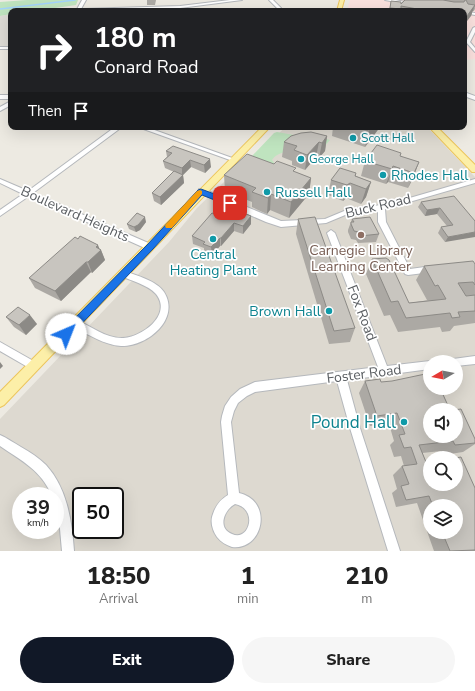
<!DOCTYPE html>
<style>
:root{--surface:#fff;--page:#f6f6f6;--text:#222;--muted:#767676;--accent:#111827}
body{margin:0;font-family:"Nunito Sans",sans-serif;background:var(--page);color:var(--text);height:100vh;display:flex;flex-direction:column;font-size:15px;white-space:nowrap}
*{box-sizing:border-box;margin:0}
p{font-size:13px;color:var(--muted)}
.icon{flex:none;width:22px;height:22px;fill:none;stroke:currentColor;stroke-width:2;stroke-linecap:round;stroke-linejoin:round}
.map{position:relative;height:551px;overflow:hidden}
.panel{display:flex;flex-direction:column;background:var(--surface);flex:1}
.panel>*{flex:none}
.guide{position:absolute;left:8px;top:8px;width:459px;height:122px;border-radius:8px;box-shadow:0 4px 16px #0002;background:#202124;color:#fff;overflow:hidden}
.needle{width:26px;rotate:260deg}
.tools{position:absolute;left:423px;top:355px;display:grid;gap:8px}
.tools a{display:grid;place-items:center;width:40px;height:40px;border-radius:50%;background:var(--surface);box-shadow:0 4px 16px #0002;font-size:20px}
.speed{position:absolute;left:12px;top:487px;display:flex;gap:8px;font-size:20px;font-weight:700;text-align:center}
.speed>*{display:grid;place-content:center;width:52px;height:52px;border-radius:50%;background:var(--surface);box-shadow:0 4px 16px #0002;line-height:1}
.speed small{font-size:10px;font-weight:400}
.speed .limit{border:2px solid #111;border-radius:6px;background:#fff;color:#111}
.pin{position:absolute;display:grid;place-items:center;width:34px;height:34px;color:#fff;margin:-17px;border-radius:8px;box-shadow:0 2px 6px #0006}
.me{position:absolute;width:44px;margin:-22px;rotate:44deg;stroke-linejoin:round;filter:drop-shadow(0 0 3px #0008)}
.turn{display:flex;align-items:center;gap:14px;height:84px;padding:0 20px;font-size:18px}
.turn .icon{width:52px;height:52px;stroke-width:2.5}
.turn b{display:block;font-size:28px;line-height:34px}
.then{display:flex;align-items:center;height:38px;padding:0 20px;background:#0003;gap:8px;font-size:15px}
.eta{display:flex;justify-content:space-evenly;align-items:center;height:68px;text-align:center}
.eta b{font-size:24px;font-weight:800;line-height:28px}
.action{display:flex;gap:8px;margin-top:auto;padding:8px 20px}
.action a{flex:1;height:46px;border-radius:24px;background:var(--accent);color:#fff;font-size:16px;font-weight:800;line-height:46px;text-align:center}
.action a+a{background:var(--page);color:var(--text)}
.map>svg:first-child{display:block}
.industrial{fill:#dedcd6}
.education{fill:#ddd9d0;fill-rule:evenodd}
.medical{fill:#fae1de}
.green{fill:#bfe4bf}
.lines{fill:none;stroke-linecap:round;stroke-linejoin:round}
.stream{stroke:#a3d4fb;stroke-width:1.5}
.minor-casing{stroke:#b5b8bc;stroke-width:2}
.major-casing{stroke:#ecc55c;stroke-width:2}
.minor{fill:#fff;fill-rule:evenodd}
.major{fill:#fcefa8;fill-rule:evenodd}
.wall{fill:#aca9a4;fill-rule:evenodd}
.shaded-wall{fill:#8c8a86}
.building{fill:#c8c5bf;stroke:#8c8a86}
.route{fill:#1a73e8;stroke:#114b97}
.slow{fill:#f59e0b}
.culture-dot{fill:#0f9aa8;stroke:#fff;stroke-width:1.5}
.education-dot{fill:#8d6e63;stroke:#fff;stroke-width:1.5}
.labels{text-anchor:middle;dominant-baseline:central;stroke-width:3.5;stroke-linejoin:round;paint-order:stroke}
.far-culture-label{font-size:12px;fill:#0d838f;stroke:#fff;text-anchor:start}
.culture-label{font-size:14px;fill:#0d838f;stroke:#fff;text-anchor:start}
.street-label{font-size:14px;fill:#5a5e62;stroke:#fff}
.education-label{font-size:14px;fill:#785e54;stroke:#fff}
.near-culture-label{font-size:17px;fill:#0d838f;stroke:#fff;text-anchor:end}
</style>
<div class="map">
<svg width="475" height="551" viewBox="0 0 475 551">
<rect width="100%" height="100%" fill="#edeae2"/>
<!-- industrial -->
<path class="industrial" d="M11,14V46H0V16Z"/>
<!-- education -->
<path class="education" d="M285,127H427L475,177V551H0V419L169,242L197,208L251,156L256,158ZM430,362H456V388H430ZM430,410H456V436H430ZM430,458H456V484H430ZM21,496H55V530H21ZM81,496H115V530H81ZM430,506H456V532H430Z"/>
<!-- medical -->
<path class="medical" d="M350,0H475V59L464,60V11H347Z"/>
<!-- green -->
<g class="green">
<path d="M27,0H78L76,5L34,11H11V14L0,16V2Z"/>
<path d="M277,132L294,135L319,137L330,140L323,148C310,149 279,148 272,160L275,164V165L252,156L274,133Z"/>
</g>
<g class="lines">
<!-- stream -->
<path class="stream" d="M0,9L75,0"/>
<defs>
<g id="minor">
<path d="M82,0H86L81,9L180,6L230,0H242L180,8L76,11Z"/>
<path d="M269,0H273L281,8V10L276,11L278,9Z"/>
<path d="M385,0H395L410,3L408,4Z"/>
<path d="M463,11H464L475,13V15L464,13Z"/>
<path d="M475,27V32L470,42L475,48V52L466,42L473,28Z"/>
<rect x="0" y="47" width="11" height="2"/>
<path d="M464,92L475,96V100L464,96Z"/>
<rect x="0" y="95" width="11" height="4"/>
<path d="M11,101V105L0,111V107Z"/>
<path d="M115,127H122L33,193L153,245L154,247L153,249H147L29,196L0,216V210L23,194L0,183V179L28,191Z"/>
<path d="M138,127H146L235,159L234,160H230Z"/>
<path d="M475,179V183L385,209L386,222L410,269L432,266L436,269L432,272L408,275L405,274L378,222V210L350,213L326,223L281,227L266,222L199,193L198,191L199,189H203L281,221L325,219L349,209L389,204Z"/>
<path d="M331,230L335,233L387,366L430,361L433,362H430V369L347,380L360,428L400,551H388L350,428L337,381L255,392L247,396L238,403L234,411L231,422L239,493C274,501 263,551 232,547C226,545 221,542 217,537C212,530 210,521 213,514C216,505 220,500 228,495L221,422L222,416L225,406L231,397L240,389L255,382L378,367L327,233ZM235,504C259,509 249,542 232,534C217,528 224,510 235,504Z"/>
<path d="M124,271C136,275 157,281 164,292C181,319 147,347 121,346C104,345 88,334 73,327L72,324L73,321L76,320C91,326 105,338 122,338C141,338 173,315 156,294C148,285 132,281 121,276L120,274L121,272Z"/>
<path d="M0,342L37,363L39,366L37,369L34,370L31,369L0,351Z"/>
<path d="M475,356V364L456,366V362H451L453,359Z"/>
<path d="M0,435C7,438 14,443 21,447C30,452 39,458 46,465C67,488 72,521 74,551H62L60,529L55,504V496H52C41,470 22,461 0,446Z"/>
</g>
<g id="major">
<path d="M340,0H344L341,11H337Z"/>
<path d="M262,127H270L4,405L0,407V392Z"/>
<path d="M429,127H437L475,165V172H472Z"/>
</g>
</defs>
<!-- minor casing -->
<use href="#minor" class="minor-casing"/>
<!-- major casing -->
<use href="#major" class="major-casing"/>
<!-- minor -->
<use href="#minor" class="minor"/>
<!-- major -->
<use href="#major" class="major"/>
</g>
<!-- wall -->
<g class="wall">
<path d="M147,0H156L155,5H147Z"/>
<path d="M402,0H475V9L474,11H472L471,16L464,11H389L391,1L401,4L404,0Z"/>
<path d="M333,127H380L365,147L332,136Z"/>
<path d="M327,136L325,151L319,158L316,157L305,170L292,165V161L282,157L284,142Z"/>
<path d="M166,151L211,167L205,173L191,167L183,175L184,183L161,205L154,201L152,193L174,172L165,168L163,161L167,157Z"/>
<path d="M400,157L419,162L413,178L408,188L388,182L386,184L361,176L365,161Z"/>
<path d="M295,172L311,178L309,194L289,218L270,210L267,214L258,210L252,207V202L225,191L224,175Z"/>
<path d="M356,173V176L371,182L366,197L361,204L346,198L343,201L328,195L331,180Z"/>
<path d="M421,202L475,221L445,242L438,233L441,227L447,226L437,214L425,216L418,207Z"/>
<path d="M217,215L251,224L243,234L234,231L221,246H220L212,255L204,252V248L193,244L192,236Z"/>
<path d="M298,219L355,328L350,342L329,344L296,234Z"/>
<path d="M352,219L379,234L376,242L358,243L356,240L351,239L348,232V230Z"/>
<path d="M146,222L140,230L136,232L129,229L127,224Z"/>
<path d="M100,249L101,250L105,260L92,273L91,272L61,301L35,288L29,278Z"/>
<path d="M372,259L409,303L430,300H427L416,280L424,266L475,264V323L454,326L450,331L442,332L440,327L398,332L390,315L384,316L366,274Z"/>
<path d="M6,317L37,324L26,335L14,327Z"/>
<path d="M365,381L381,382L450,410L475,439V444L463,452L443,455L441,451L422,453L426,462L475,488V551H434L417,503L396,507L392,493L397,489L393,475L402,466H404L401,456L394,457L390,445L394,441L389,424L370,426L359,393ZM430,506H456V532H430Z"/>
</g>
<!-- shaded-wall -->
<g class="shaded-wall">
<path d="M475,5L471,16L464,25V20Z"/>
<path d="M372,127H380L365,147L369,131Z"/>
<path d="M327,136L325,151L319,158L322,143Z"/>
<path d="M319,142L316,157L305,170L307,155Z"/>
<path d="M210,159L211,167L205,173L204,165Z"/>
<path d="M190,160L191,167L183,175L184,183L161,205L160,197L182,175V168Z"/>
<path d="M419,162L413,178L408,188L414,173Z"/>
<path d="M393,166L388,182L386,184L392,169Z"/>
<path d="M311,178L309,194L289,218L291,202Z"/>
<path d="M371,182L366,197L361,204L366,189Z"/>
<path d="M350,183L346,198L343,201L347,185Z"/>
<path d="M271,194L270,210L267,214L268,198Z"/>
<path d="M440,208L437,214L425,216L427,210Z"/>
<path d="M251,216V224L243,234V226Z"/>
<path d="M145,217L146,222L140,230L136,232L134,227Z"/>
<path d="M234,223V231L221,246V238Z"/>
<path d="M475,232V237L445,242L448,237Z"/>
<path d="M220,238V246L212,255L211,247Z"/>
<path d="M98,245L100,250H101L105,260L92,273L88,262L96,247Z"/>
<path d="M86,262L91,272L61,301L55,291Z"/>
<path d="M30,315L37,324L26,335L19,325Z"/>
<path d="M0,362L3,366L0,369Z"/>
</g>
<!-- building -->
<g class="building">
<path d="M405,0H443L454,2H464L465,0H466L468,4L475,5L464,20V11H428L401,6V9L390,8L391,1L401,2V4Z"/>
<path d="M355,127H372L369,131Z"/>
<path d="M311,132L327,136L322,143L319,142L307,155L294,150L297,146L284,142L291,136L301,133Z"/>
<path d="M377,145L401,153L400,156L419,162L414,173L393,166L392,169L365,161Z"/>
<path d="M173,146L210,159L204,165L190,160L182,168L163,161L172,153L166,151Z"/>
<path d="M247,154L274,164L277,161L296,168L293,171L311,178L291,202L271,194L268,198L252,192L256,188L224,175Z"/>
<path d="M340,168L356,173L355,176L371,182L366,189L350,183L347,185L331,180Z"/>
<path d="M174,171L183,175L160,197L152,193Z"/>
<path d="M454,196L475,221V232L448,237L441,227L453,225L440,208L427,210L421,202Z"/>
<path d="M225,206L251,216L243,226L234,223L221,238H220L211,247L203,244L205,242L192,236L212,213L217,215Z"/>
<path d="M137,213L145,217L138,225L134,227L127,224Z"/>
<path d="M315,217L355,328L334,331L298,219Z"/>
<path d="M370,217L379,234L360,236L359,232L354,231L351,224V222H354L352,219Z"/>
<path d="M80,236L98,245L96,247L101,250L88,262H86L55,291L29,278L75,237L78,239Z"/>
<path d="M386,258L389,260L409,303L446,299L438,285L435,286L424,266L473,261L475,264V285L473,282L458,283L466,296L475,295V311L458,312L460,317L452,318L450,313L406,318L398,301L391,302L372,259Z"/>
<path d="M18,307L30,315L19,325L6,317Z"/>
<path d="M430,373V388H440L450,410H430V436H456V410H453L461,409L475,439V443L455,445L453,441L419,445L426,462H430V484H456V458H455L461,457L475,488V550L450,551L442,532H456V506H433L429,496L406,500L401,486L409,484L402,466L417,464L411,447L404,448L399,435L405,434L397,413L377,416L365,381L380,379L381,382L392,381Z"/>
</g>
<!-- route -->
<path class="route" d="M201,189L233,201L234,203L230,206L202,195L153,249L69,337L66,339L62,337L61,334L62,331L147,245L198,190Z"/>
<!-- slow -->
<path class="slow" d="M200,190L202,191V194L172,228H166L165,226L166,224L197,191Z"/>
<!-- markers -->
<g class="culture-dot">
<circle cx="353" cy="138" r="4"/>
<circle cx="301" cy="159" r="4"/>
<circle cx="383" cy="175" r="4"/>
<circle cx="267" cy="192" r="4"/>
<circle cx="213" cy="239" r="4"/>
<circle cx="329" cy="311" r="4"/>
<circle cx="404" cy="422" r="4"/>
</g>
<circle class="education-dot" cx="361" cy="235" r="4"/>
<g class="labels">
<!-- far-culture labels -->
<g class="far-culture-label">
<text x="361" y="138">Scott Hall</text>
<text x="309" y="159">George Hall</text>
</g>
<!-- culture labels -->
<g class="culture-label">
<text x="391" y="175">Rhodes Hall</text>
<text x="275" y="192">Russell Hall</text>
<text x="213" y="254" text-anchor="middle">Central<tspan x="213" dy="16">Heating Plant</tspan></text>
<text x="321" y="311" text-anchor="end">Brown Hall</text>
</g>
<!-- street labels -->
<g class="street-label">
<text transform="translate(378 206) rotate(-13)">Buck Road</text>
<text transform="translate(75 214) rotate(24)">Boulevard Heights</text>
<text transform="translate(362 313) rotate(69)">Fox Road</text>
<text transform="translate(364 374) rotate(-7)">Foster Road</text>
</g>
<!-- education labels -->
<g class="education-label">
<text x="361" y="250">Carnegie Library<tspan x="361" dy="16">Learning Center</tspan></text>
</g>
<!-- near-culture labels -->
<g class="near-culture-label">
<text x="396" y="422">Pound Hall</text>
</g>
</g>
</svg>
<div class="tools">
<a><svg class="needle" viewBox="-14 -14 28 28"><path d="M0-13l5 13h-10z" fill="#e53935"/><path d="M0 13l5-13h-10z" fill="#767676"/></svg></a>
<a><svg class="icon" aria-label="sound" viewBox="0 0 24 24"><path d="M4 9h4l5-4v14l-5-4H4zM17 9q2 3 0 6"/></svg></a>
<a><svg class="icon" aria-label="search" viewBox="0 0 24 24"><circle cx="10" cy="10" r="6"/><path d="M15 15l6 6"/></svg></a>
<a><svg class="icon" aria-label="layers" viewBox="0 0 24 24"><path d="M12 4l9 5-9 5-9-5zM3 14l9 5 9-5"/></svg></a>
</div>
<div class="speed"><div>39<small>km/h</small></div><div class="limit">50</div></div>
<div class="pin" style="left:230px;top:203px;background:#d93025"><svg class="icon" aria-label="arrive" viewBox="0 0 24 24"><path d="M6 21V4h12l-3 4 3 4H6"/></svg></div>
<svg class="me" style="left:66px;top:334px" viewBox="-20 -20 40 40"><circle r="19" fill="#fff"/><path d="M0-13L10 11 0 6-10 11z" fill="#1a73e8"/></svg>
<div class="guide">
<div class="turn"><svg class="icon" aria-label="right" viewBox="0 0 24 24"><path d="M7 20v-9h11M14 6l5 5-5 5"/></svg><div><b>180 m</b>Conard Road</div></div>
<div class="then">Then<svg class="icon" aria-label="arrive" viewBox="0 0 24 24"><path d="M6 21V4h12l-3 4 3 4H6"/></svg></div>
</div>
</div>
<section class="panel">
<div class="eta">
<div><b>18:50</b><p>Arrival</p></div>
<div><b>1</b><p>min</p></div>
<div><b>210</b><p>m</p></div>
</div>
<div class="action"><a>Exit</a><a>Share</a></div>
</section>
